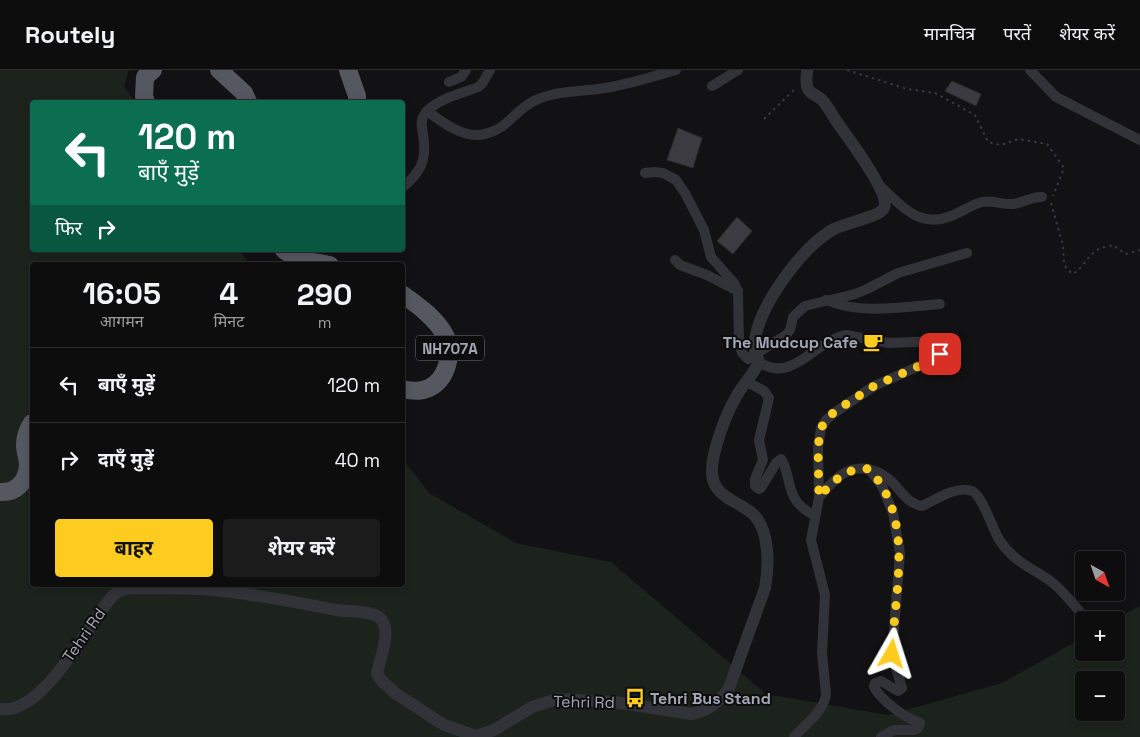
<!DOCTYPE html>
<html lang="hi">
<meta charset="utf-8">
<style>
:root{--surface:#0e0d0e;--page:#1c1b1c;--text:#f1f3f6;--muted:#9b9c9e;--line:#2e2d2e;--accent:#fecc1f}
body{margin:0;font-family:"Space Grotesk","Noto Sans Devanagari",sans-serif;background:var(--page);color:var(--text);height:100vh;display:flex;flex-direction:column;font-size:19px;white-space:nowrap}
*{box-sizing:border-box;margin:0}
p{font-size:16px;color:var(--muted)}
.icon{flex:none;width:28px;height:28px;fill:none;stroke:currentColor;stroke-width:2;stroke-linecap:round;stroke-linejoin:round}
.map{position:relative;flex:1;overflow:hidden}
.details{position:absolute;left:30px;top:192px;width:375px;height:325px;display:flex;flex-direction:column;background:var(--surface);border-radius:5px;box-shadow:0 2px 8px #0003,0 0 0 1px var(--line)}
.details>*{flex:none}
.banner{position:absolute;left:30px;top:30px;width:375px;height:152px;border-radius:5px;box-shadow:0 2px 8px #0003,0 0 0 1px var(--line);background:#0b6e4f;color:#fff;overflow:hidden}
.needle{width:32px;rotate:140deg}
.fabs{position:absolute;left:1075px;top:481px;display:grid;gap:10px}
.fabs a{display:grid;place-items:center;width:50px;height:50px;border-radius:5px;background:var(--surface);box-shadow:0 2px 8px #0003,0 0 0 1px var(--line);font-size:25px}
.pin{position:absolute;display:grid;place-items:center;width:42px;height:42px;color:#fff;margin:-21px;border-radius:10px;box-shadow:0 2px 8px #0006}
.me{position:absolute;width:55px;margin:-28px;rotate:6deg;stroke-linejoin:round;filter:drop-shadow(0 0 4px #0008)}
.turn{display:flex;align-items:center;gap:18px;height:105px;padding:0 25px;font-size:22px}
.turn .icon{width:65px;height:65px;stroke-width:2.5}
.turn b{display:block;font-size:35px;line-height:42px}
.then{display:flex;align-items:center;height:48px;padding:0 25px;background:#0003;gap:10px;font-size:19px}
.eta{display:flex;justify-content:space-evenly;align-items:center;height:85px;text-align:center}
.eta b{font-size:30px;font-weight:700;line-height:35px}
.action{display:flex;gap:10px;margin-top:auto;padding:10px 25px}
.action a{flex:1;height:58px;border-radius:5px;background:var(--accent);color:#111;font-size:20px;font-weight:700;line-height:58px;text-align:center}
.action a+a{background:var(--page);color:var(--text)}
ul{padding:0;list-style:none}
li{display:flex;align-items:center;gap:15px;height:75px;padding:0 25px;border-top:1px solid var(--line)}
li div{flex:1}
li b{display:block;font-size:19px}
li em{font-style:normal}
header{display:flex;align-items:center;gap:30px;box-sizing:border-box;height:70px;padding:0 25px;background:var(--surface);border-bottom:1px solid var(--line)}
header strong{font-size:24px}
nav{display:flex;gap:28px;margin-inline-start:auto;font-size:18px}
.map>svg:first-child{display:block}
.green{fill:#1c231d;fill-rule:evenodd}
.building{fill:#3c3b41;stroke:#2c2b2f}
.lines{fill:none;stroke-linecap:round;stroke-linejoin:round}
.path{stroke:#383940;stroke-width:2;stroke-dasharray:2.5 4;stroke-linecap:butt}
.minor{stroke:#323339;stroke-width:10}
.tertiary{stroke:#323339;stroke-width:12}
.trunk{stroke:#565861;stroke-width:18}
.route{stroke:#fecc1f;stroke-width:9;stroke-dasharray:0 16.2}
.labels{text-anchor:middle;dominant-baseline:central;stroke-width:4;stroke-linejoin:round;paint-order:stroke}
.shield{fill:#0d0d0e;stroke:#757883;stroke-width:1}
.shield-label{font-size:15px;font-weight:bold;fill:#a2a6b5}
.poi-label{font-size:16px;font-weight:bold;fill:#a2a6b5;stroke:#0d0d0e;text-anchor:end}
.street-label{font-size:16px;fill:#a2a6b5;stroke:#0d0d0e}
</style>
<header>
<strong>Routely</strong>
<nav><a>मानचित्र</a><a>परतें</a><a>शेयर करें</a></nav>
</header>
<div class="map">
<svg width="1140" height="667" viewBox="0 0 1140 667">
<rect width="100%" height="100%" fill="#121113"/>
<!-- green -->
<path class="green" d="M0,0H129L124,16L135,32H32V180H239L250,195H32V515H402L403,389L429,423L516,473L611,492L766,624L888,645L1002,613L1084,567V582H1116V550H1114L1140,536V667H0ZM1084,610H1116V642H1084Z"/>
<!-- building -->
<g class="building">
<path d="M952,11L981,24L976,36L945,21Z"/>
<path d="M678,58L702,68L693,98L667,90Z"/>
<path d="M737,147L752,161L733,184L717,171Z"/>
</g>
<g class="lines">
<!-- path -->
<g class="path">
<path d="M847,0L907,19L935,23L975,45L988,72L1001,75L1018,69L1047,74L1064,98L1053,126"/>
<path d="M764,49L795,19"/>
<path d="M1051,133L1063,175L1064,195L1072,204C1083,199 1086,187 1097,180C1101,177 1108,177 1113,175L1126,184L1140,180"/>
</g>
<!-- minor -->
<g class="minor">
<path d="M1030,0L1056,27L1140,70"/>
<path d="M449,12L461,7L466,0"/>
<path d="M712,16L738,0"/>
<path d="M427,41C442,52 460,66 479,65C507,62 513,41 534,31C554,21 576,22 598,19C624,16 651,7 676,0"/>
<path d="M645,103L655,102L663,103L676,110L685,123L704,160L711,187L734,213L738,221L739,274L742,283L748,289L786,265L790,260L793,247L805,236L855,224L867,219L898,203L967,183"/>
<path d="M879,115C901,135 918,159 951,146C961,142 971,135 982,132C993,130 1003,135 1013,134C1024,133 1031,126 1042,127"/>
<path d="M402,118C422,101 427,90 423,64C422,57 420,51 424,45C435,29 461,24 478,17L482,14L490,0"/>
<path d="M675,190L680,195L707,205L738,221"/>
<path d="M826,230C861,245 903,237 940,234"/>
<path d="M759,292C794,315 815,269 847,265L889,273L937,271C944,278 942,283 935,289L874,316L834,343L826,350L821,358L818,377L819,427L811,470L825,525L822,583L826,624C824,642 805,654 794,667"/>
<path d="M747,312L764,321L769,328L759,370L763,390L755,409V416L759,419L761,418L776,393L781,389C785,394 786,401 788,408C792,428 797,436 815,446"/>
<path d="M869,399L882,416L893,443L900,483L892,584L902,618L898,621L881,611L875,613L874,616C877,626 899,643 909,648C913,650 917,651 920,653L918,658L914,660H894L881,667"/>
<path d="M819,427C826,419 833,411 841,405C859,392 881,400 894,414C902,423 909,434 922,436C935,430 957,415 972,421C983,426 992,459 1000,471C1017,495 1032,497 1053,513C1065,523 1075,536 1084,547"/>
</g>
<!-- tertiary -->
<path class="tertiary" d="M0,639C37,645 76,577 95,551C101,542 107,530 116,523C120,520 125,519 130,518C158,518 187,518 214,520C255,524 295,532 336,540C347,542 372,540 380,548C393,561 379,589 377,604L381,610L395,623L444,655L476,666L494,660L532,637L557,629L614,632L692,644C709,640 719,633 729,618L765,518C769,497 770,462 754,445C740,431 713,428 712,403C711,383 726,344 736,327C743,314 753,305 759,292C756,284 753,277 755,270C760,234 802,178 832,160C844,153 880,147 884,138C891,124 846,65 837,52C832,45 828,36 822,30C818,25 811,25 808,19C805,13 807,6 807,0"/>
<!-- trunk -->
<g class="trunk">
<path d="M219,0L244,23L248,32"/>
<path d="M348,0L357,26V32"/>
<path d="M146,32L144,26L145,7L153,0"/>
<path d="M284,180C299,192 312,191 330,195"/>
<path d="M402,224C419,236 437,249 446,267C454,284 446,310 429,318C420,322 412,321 402,319"/>
<path d="M0,422C16,423 27,412 28,395C28,388 25,382 25,375C25,368 28,359 32,353"/>
</g>
</g>
<g class="lines">
<!-- route -->
<path class="route" d="M892,584C894,522 916,450 869,399C846,397 834,411 819,427L818,377L821,358L826,350L834,342L874,316L935,289L940,284"/>
</g>
<!-- icons -->
<defs>
<symbol id="cafe-bare" viewBox="-9 -9 18 18"><path d="M-5.5-4.5H6V0H3Q3 3.5 0 3.5H-2.5Q-5.5 3.5-5.5 0ZM3-3.2v2h1.7v-2ZM-6 4.5H4V6H-6Z" fill="#fecc1f" stroke="#0d0d0e" stroke-width="2.5" paint-order="stroke"/></symbol>
<symbol id="bus-bare" viewBox="-9 -9 18 18"><path d="M-5-6H5V4H4V6H2V4H-2V6H-4V4H-5ZM-3.5-4V0h7V-4ZM-3.5 1.2v1.5H-2V1.2ZM2 1.2v1.5H3.5V1.2Z" fill="#fecc1f" stroke="#0d0d0e" stroke-width="2.5" paint-order="stroke"/></symbol>
</defs>
<g fill-rule="evenodd">
<use href="#cafe-bare" x="859" y="258" width="28" height="28"/>
<use href="#bus-bare" x="621" y="614" width="28" height="28"/>
</g>
<g class="labels">
<!-- shield labels -->
<rect class="shield" x="416" y="265.5" width="68" height="25" rx="4"/>
<g class="shield-label">
<text x="450" y="278">NH707A</text>
</g>
<!-- poi labels -->
<g class="poi-label">
<text x="858" y="272">The Mudcup Cafe</text>
<text x="650" y="628" text-anchor="start">Tehri Bus Stand</text>
</g>
<!-- street labels -->
<g class="street-label">
<text transform="translate(84 565) rotate(-55)">Tehri Rd</text>
<text transform="translate(584 632) rotate(1)">Tehri Rd</text>
</g>
</g>
</svg>
<div class="fabs">
<a><svg class="needle" viewBox="-14 -14 28 28"><path d="M0-13l5 13h-10z" fill="#e53935"/><path d="M0 13l5-13h-10z" fill="#9b9c9e"/></svg></a>
<a>+</a>
<a>−</a>
</div>
<div class="pin" style="left:940px;top:284px;background:#d93025"><svg class="icon" aria-label="arrive" viewBox="0 0 24 24"><path d="M6 21V4h12l-3 4 3 4H6"/></svg></div>
<svg class="me" style="left:892px;top:584px" viewBox="-20 -20 40 40"><path d="M0-17L14 15 0 8-14 15z" fill="#fecc1f" stroke="#fff" stroke-width="4"/></svg>
<div class="banner">
<div class="turn"><svg class="icon" aria-label="left" viewBox="0 0 24 24"><path d="M17 20v-9H6M10 6l-5 5 5 5"/></svg><div><b>120 m</b>बाएँ मुड़ें</div></div>
<div class="then">फिर<svg class="icon" aria-label="right" viewBox="0 0 24 24"><path d="M7 20v-9h11M14 6l5 5-5 5"/></svg></div>
</div>
<section class="details">
<div class="eta">
<div><b>16:05</b><p>आगमन</p></div>
<div><b>4</b><p>मिनट</p></div>
<div><b>290</b><p>m</p></div>
</div>
<ul>
<li><svg class="icon" aria-label="left" viewBox="0 0 24 24"><path d="M17 20v-9H6M10 6l-5 5 5 5"/></svg><div><b>बाएँ मुड़ें</b></div><em>120 m</em></li>
<li><svg class="icon" aria-label="right" viewBox="0 0 24 24"><path d="M7 20v-9h11M14 6l5 5-5 5"/></svg><div><b>दाएँ मुड़ें</b></div><em>40 m</em></li>
</ul>
<div class="action"><a>बाहर</a><a>शेयर करें</a></div>
</section>
</div>
